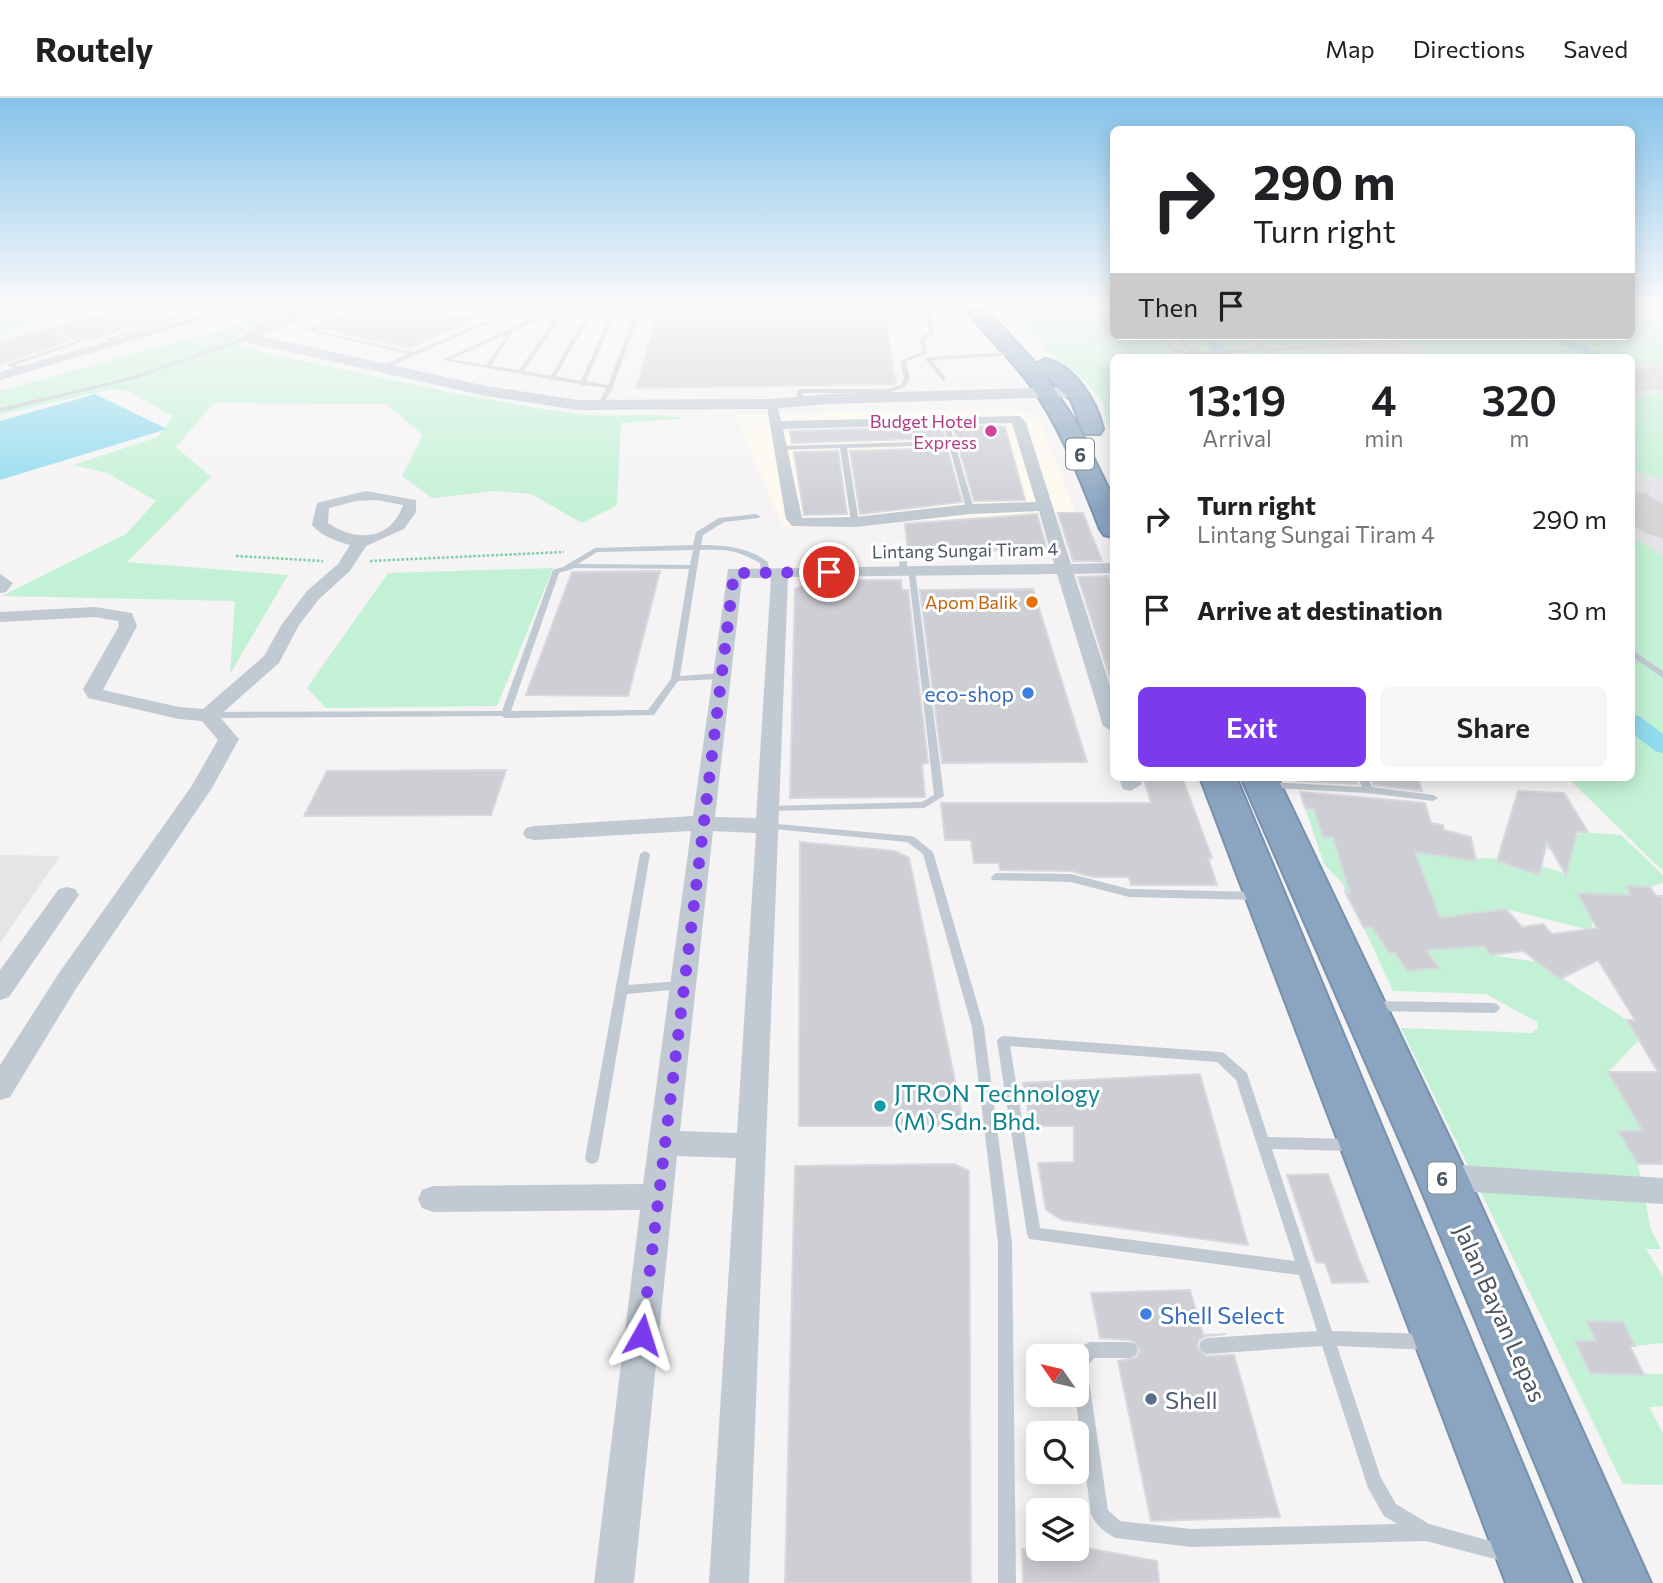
<!DOCTYPE html>
<style>
:root{--surface:#fff;--page:#f6f6f6;--text:#202124;--muted:#757577;--line:#e0e0e0;--accent:#7c3aed}
body{margin:0;font-family:Commissioner,sans-serif;background:var(--page);color:var(--text);height:100vh;display:flex;flex-direction:column;font-size:26px;white-space:nowrap}
*{box-sizing:border-box;margin:0}
p{font-size:23px;color:var(--muted)}
.icon{flex:none;width:38px;height:38px;fill:none;stroke:currentColor;stroke-width:2;stroke-linecap:round;stroke-linejoin:round}
.map{position:relative;flex:1;overflow:hidden}
.panel{position:absolute;left:1110px;top:256px;width:525px;height:427px;display:flex;flex-direction:column;background:var(--surface);border-radius:10px;box-shadow:0 4px 18px #0003}
.panel>*{flex:none}
.hud{position:absolute;left:1110px;top:28px;width:525px;height:214px;border-radius:10px;box-shadow:0 4px 18px #0003;background:#fff;color:var(--text);overflow:hidden}
.needle{width:46px;rotate:304deg}
.tools{position:absolute;left:1026px;top:1246px;display:grid;gap:14px}
.tools a{display:grid;place-items:center;width:63px;height:63px;border-radius:10px;background:var(--surface);box-shadow:0 4px 18px #0003;font-size:35px}
.pin{position:absolute;display:grid;place-items:center;width:60px;height:60px;color:#fff;margin:-30px;border:4px solid #fff;border-radius:50%;box-shadow:0 2px 7px #0007}
.me{position:absolute;width:77px;margin:-38px;rotate:6deg;stroke-linejoin:round;filter:drop-shadow(0 0 5px #0008)}
.turn{display:flex;align-items:center;gap:24px;height:147px;padding:0 28px;font-size:32px}
.turn .icon{width:91px;height:91px;stroke-width:2.5}
.turn b{display:block;font-size:49px;line-height:60px}
.then{display:flex;align-items:center;height:66px;padding:0 28px;background:#0003;gap:14px;font-size:26px}
.eta{display:flex;justify-content:space-evenly;align-items:center;height:119px;text-align:center}
.eta b{font-size:42px;font-weight:600;line-height:49px}
.cta{display:flex;gap:14px;margin-top:auto;padding:14px 28px}
.cta a{flex:1;height:80px;border-radius:10px;background:var(--accent);color:#fff;font-size:28px;font-weight:600;line-height:80px;text-align:center}
.cta a+a{background:var(--page);color:var(--text)}
ul{padding:0;list-style:none}
li{display:flex;align-items:center;gap:21px;height:91px;padding:0 28px}
li div{flex:1}
li b{display:block;font-size:26px}
li em{font-style:normal}
header{display:flex;align-items:center;gap:42px;box-sizing:border-box;height:98px;padding:0 35px;background:var(--surface);border-bottom:2px solid var(--line)}
header strong{font-size:33px}
nav{display:flex;gap:38px;margin-inline-start:auto;font-size:24px}
.map>svg:first-child{display:block}
.commercial{fill:#fdf9ef}
.education{fill:#e6e4e5}
.airport{fill:#e2e4e7}
.green{fill:#c3f1d5}
.water{fill:#90daee}
.lines{fill:none;stroke-linecap:round;stroke-linejoin:round}
.canal{fill:#90daee;fill-rule:evenodd}
.taxiway{fill:#d5d6d8;fill-rule:evenodd}
.building{fill:#cdcfd5;stroke:#d7d9de;stroke-width:2}
.highway-casing{stroke:#7690ad;stroke-width:4}
.path{stroke:#7ad0a6;stroke-width:2.5;stroke-dasharray:2.5 2;stroke-linecap:butt}
.lane{fill:#c1cad2;fill-rule:evenodd}
.street{fill:#c1cad2;fill-rule:evenodd}
.secondary{fill:#c1cbd6;fill-rule:evenodd}
.highway{fill:#8ba5c1;fill-rule:evenodd}
.route{stroke:#7c3aed;stroke-width:12;stroke-dasharray:0 21.6}
.hotel-dot{fill:#d1479c;stroke:#fff;stroke-width:2.5}
.food-dot{fill:#e8710a;stroke:#fff;stroke-width:2.5}
.shop-dot{fill:#3f7fe0;stroke:#fff;stroke-width:2.5}
.culture-dot{fill:#0f9aa8;stroke:#fff;stroke-width:2.5}
.service-dot{fill:#5c6f8a;stroke:#fff;stroke-width:2.5}
.labels{text-anchor:middle;dominant-baseline:central;stroke-width:6;stroke-linejoin:round;paint-order:stroke}
.far-hotel-label{font-size:18px;fill:#b23c85;stroke:#fff;text-anchor:end}
.far-street-label{font-size:18px;fill:#4a5661;stroke:#fff}
.far-food-label{font-size:18px;fill:#c56008;stroke:#fff;text-anchor:end}
.shield{fill:#fff;stroke:#808990;stroke-width:2}
.shield-label{font-size:19px;font-weight:bold;fill:#4a5661}
.shop-label{font-size:21px;fill:#366cbe;stroke:#fff;text-anchor:end}
.near-culture-label{font-size:24px;fill:#0d838f;stroke:#fff;text-anchor:start}
.near-street-label{font-size:24px;fill:#4a5661;stroke:#fff}
.near-shop-label{font-size:24px;fill:#366cbe;stroke:#fff;text-anchor:start}
.near-service-label{font-size:24px;fill:#4e5e75;stroke:#fff;text-anchor:start}
</style>
<header>
<strong>Routely</strong>
<nav><a>Map</a><a>Directions</a><a>Saved</a></nav>
</header>
<div class="map">
<svg width="1663" height="1485" viewBox="0 0 1663 1485">
<rect width="100%" height="100%" fill="#f5f3f3"/>
<!-- commercial -->
<path class="commercial" d="M1007,310L1039,319L1075,414L783,429L735,317Z"/>
<!-- education -->
<path class="education" d="M0,757L60,758L0,845Z"/>
<!-- airport -->
<path class="airport" d="M1631,206H1663V773L1567,679H1631V259H1181L1160,238H1631Z"/>
<!-- green -->
<g class="green">
<path d="M0,206H116L0,236Z"/>
<path d="M300,206H315L240,234L234,242L245,250C353,273 461,299 570,315C608,321 648,313 687,320L621,325L617,407L582,425L531,396L495,393L432,400L402,378L423,337L386,306L214,305L176,349L211,379L127,464L288,477L230,576L235,503L2,498L126,436L156,403L107,375L73,367L158,339L173,318L130,294L112,291L0,317V293L210,235Z"/>
<path d="M1036,206H1113V238H1160L1179,259H1113V336L1106,323L1103,305L1085,283L1056,261L1010,210Z"/>
<path d="M1631,215L1663,228V266L1631,269V259H1426L1385,238H1631Z"/>
<path d="M1173,238H1316L1350,259H1193Z"/>
<path d="M1663,296V381L1631,371V299Z"/>
<path d="M1631,438L1663,459V773L1567,679H1631Z"/>
<path d="M553,470L497,608L326,610L307,590L388,475Z"/>
<path d="M1305,710L1331,712L1319,726L1323,739H1333L1339,759L1419,765L1415,747C1437,760 1461,762 1485,760C1500,759 1524,772 1539,777L1541,768L1566,776L1571,758L1529,745L1568,735L1581,736L1580,734L1621,737L1663,777V785L1650,789L1626,788L1631,797L1577,795L1592,822V829L1586,831L1506,811L1465,817L1474,836L1491,857L1537,864L1627,922L1639,942L1608,974L1643,1033H1618L1638,1066L1651,1132L1661,1151H1646L1663,1179V1245L1635,1248L1623,1224L1588,1223L1596,1243H1575L1591,1275L1663,1276V1308L1649,1309L1663,1335V1387L1623,1386L1401,930L1532,935L1538,930L1537,924L1486,896L1393,893L1364,830L1372,829L1388,855H1395L1407,873L1438,870L1426,852L1445,850L1431,798L1345,794L1343,786L1324,766Z"/>
</g>
<!-- water -->
<path class="water" d="M95,296L167,331L0,382V323Z"/>
<g class="lines">
<!-- canal -->
<g class="canal">
<path d="M1199,238H1214L1234,259H1219Z"/>
<path d="M1547,238H1565L1604,258L1588,259Z"/>
<path d="M1631,616L1639,618L1663,636V655L1655,653L1631,634Z"/>
</g>
<!-- taxiway -->
<g class="taxiway">
<path d="M1341,238C1367,238 1393,235 1410,259C1383,259 1358,263 1341,238Z"/>
<path d="M1663,269V291L1631,294V272Z"/>
<path d="M1631,392L1647,396L1663,406V440L1646,436L1631,426Z"/>
</g>
</g>
<!-- building -->
<g class="building">
<path d="M379,206H389L475,221L409,250L323,231Z"/>
<path d="M136,207L169,218L87,242L52,230L53,236L69,243L0,266V243Z"/>
<path d="M883,207L896,286L636,290L660,209Z"/>
<path d="M999,328L1005,329L1025,402L974,403L953,329Z"/>
<path d="M942,329L945,340L792,345L790,333Z"/>
<path d="M947,350L962,404L860,416L850,353Z"/>
<path d="M838,353L847,416L804,417L794,354Z"/>
<path d="M1058,415H1083L1102,463H1073Z"/>
<path d="M1037,416L1047,451L908,454L905,426Z"/>
<path d="M660,473L628,598L526,597L572,474Z"/>
<path d="M1108,478L1113,491V576L1109,577L1078,479Z"/>
<path d="M816,482H901L902,492H908L928,665L922,666L925,699L790,700L795,491Z"/>
<path d="M1033,491L1087,664L942,665L920,492Z"/>
<path d="M506,672L491,717L304,718L327,673Z"/>
<path d="M1143,679H1182L1212,760H1208L1217,787H1131L1129,779H1093L1071,773L1000,772L999,765H974L971,742H945L941,705H1151Z"/>
<path d="M1296,679H1356L1358,686L1297,683Z"/>
<path d="M1371,679H1418L1422,693L1374,687Z"/>
<path d="M1518,693L1564,695L1588,734H1577L1566,777L1547,744L1539,777L1497,763Z"/>
<path d="M1300,694L1425,705L1431,725L1443,727L1444,732L1471,739L1476,763L1415,754L1440,820L1506,811L1522,829L1543,826L1552,836L1597,830L1577,795L1631,797L1626,788L1650,789L1656,798H1663V1066H1638L1618,1033H1643L1608,974H1658L1627,922H1635L1598,862L1560,881L1523,853L1491,857L1484,848L1426,852L1439,870L1407,873L1395,855H1389L1372,829L1364,830L1345,794L1350,795L1333,739H1323L1314,711L1305,710Z"/>
<path d="M800,744L895,753L909,760L962,1017L951,1028H799Z"/>
<path d="M1200,976L1248,1147L1062,1122L1046,1112L1038,1065L1074,1064V1028H1031L1023,985Z"/>
<path d="M954,1066L969,1073L971,1485H785L795,1068Z"/>
<path d="M1328,1076L1359,1162L1368,1184L1332,1185L1325,1165L1316,1164L1287,1077Z"/>
<path d="M1190,1192L1203,1237L1226,1236L1206,1238L1199,1242L1197,1249L1206,1258L1234,1257L1280,1419L1151,1423L1118,1263L1137,1259L1140,1251L1131,1242L1100,1240L1091,1195Z"/>
<path d="M1587,1223L1623,1224L1635,1248H1630L1644,1277L1590,1275L1575,1243H1596Z"/>
<path d="M1076,1448L1157,1463L1159,1485H1023L1022,1451H1076Z"/>
</g>
<g class="lines">
<defs>
<g id="highway">
<path d="M962,206H981L1036,266L1045,261C1075,268 1097,303 1103,331L1100,336H1084L1071,302L1044,276L1076,324L1113,400V439L1104,437L1100,431C1080,381 1061,329 1029,285C1008,257 982,234 962,206Z"/>
<path d="M1200,679H1236L1572,1485H1506Z"/>
<path d="M1241,679H1277L1468,1079L1651,1485H1585L1416,1079Z"/>
</g>
</defs>
<!-- highway casing -->
<use href="#highway" class="highway-casing"/>
<!-- path -->
<g class="path">
<path d="M236,458L323,463"/>
<path d="M370,463L564,454"/>
</g>
<!-- lane -->
<g class="lane">
<path d="M179,206H187L199,211L192,217L113,241L119,244V246H115L105,241L188,215L192,211Z"/>
<path d="M369,206H377L314,232L413,254L519,209L516,206H522L526,209L381,272L379,271V269L408,256L305,232Z"/>
<path d="M564,206H571L524,273L551,278L592,206H597L556,278L581,283L615,206H620L586,283L608,287L638,206H643L613,289L602,309L597,308L606,290L585,287L582,289L580,286L554,282L552,283L549,281L442,262ZM561,211L519,272L491,268L512,234ZM506,237L486,267L451,261Z"/>
<path d="M923,206H928L935,235L925,241L927,255L906,264L910,281L905,289L888,295H803V305L798,306L797,293L800,291H887L901,287L904,281L900,263L922,253L919,240L929,234Z"/>
<path d="M54,232L85,243L15,267L24,271V273L8,268V266L77,243L54,234Z"/>
<path d="M249,238L251,241L131,282L0,314V310L127,280Z"/>
<path d="M1158,238H1164C1172,246 1178,254 1190,254L1176,238H1182L1196,254L1260,250L1246,238H1252L1267,250L1372,244L1375,246L1372,248L1270,253L1268,256L1264,253L1186,258L1174,254Z"/>
<path d="M1016,254L1018,255V257L932,262L946,281L943,283L925,261L928,259Z"/>
<path d="M945,319L948,321L974,411L973,413L966,411L949,347L847,350L859,424L855,426L851,424L840,350L780,352L777,350L780,348L948,343L942,321Z"/>
<path d="M756,416L760,418L759,420L724,424L703,437L701,447C725,447 748,449 768,464L769,474L765,476L761,474L760,465C737,452 726,451 700,452L680,578L720,575L724,578L720,581L678,583L654,617L505,620L501,618L208,620L203,617L208,614L502,613L553,472L563,469L595,450L693,447L696,434L719,420ZM693,452L690,467L578,466L597,454ZM575,470L689,471L671,581L648,612L511,613L559,475Z"/>
<path d="M900,455L907,457V473L903,475L899,473Z"/>
<path d="M908,470H914L915,472L944,698L924,710L764,713L763,711L768,708L922,704L934,697Z"/>
<path d="M1631,551L1663,573V580L1631,558Z"/>
<path d="M1358,679H1368L1372,689L1433,697L1438,700L1433,703L1368,695L1269,690L1264,687L1269,684L1362,689Z"/>
<path d="M767,725L910,738L914,739L933,754L984,929L1012,1145L1016,1485H998V1145L972,929L923,756L907,744L763,730L762,728L763,726Z"/>
<path d="M645,753L650,756L628,887L681,883L685,884L687,887L685,890L681,891L627,896L599,1060L597,1064L592,1066L587,1064L585,1060L640,756Z"/>
<path d="M996,775L1071,776L1129,791L1257,794L1263,798L1257,802L1129,799L1071,784L992,782L991,779Z"/>
<path d="M1374,903L1494,905L1498,907L1500,910L1498,913L1494,915L1374,913L1370,911L1368,908L1370,905Z"/>
<path d="M1003,938L1220,954L1224,955L1247,975L1268,1039L1352,1041L1357,1043L1359,1047L1357,1051L1352,1053L1272,1051L1332,1233L1429,1236L1435,1239L1437,1244L1435,1249L1429,1252L1337,1248L1381,1380L1396,1406L1429,1426L1512,1449L1515,1455L1512,1461L1506,1464L1426,1443L1191,1449L1116,1440C1106,1436 1095,1426 1091,1416L1075,1297L1076,1258L1084,1247L1090,1244H1130L1136,1247L1138,1252L1136,1257L1130,1260H1094L1087,1269L1108,1412L1120,1423L1191,1431L1397,1426L1384,1418L1368,1390L1322,1248L1207,1256L1201,1253L1199,1248L1201,1243L1207,1240L1317,1233L1299,1177L1029,1141L1027,1136L997,943L999,940ZM1010,948L1217,964L1236,982L1295,1163L1040,1130Z"/>
</g>
<!-- street -->
<g class="street">
<path d="M239,206H257L0,282V274Z"/>
<path d="M766,303H776L781,323L1020,318L1026,325L1071,466L1113,465V475L1074,476L1113,597V634L1103,628L1057,476L788,479L749,1485H709L736,1060L677,1058L634,1485H594L640,1112L433,1114L422,1110L418,1101L422,1092L433,1088L643,1086L691,733L534,742L526,740L523,735L526,730L534,728L693,718L728,471L1054,466L1039,413L970,416L855,429L792,428L786,421ZM1012,325L1036,404L970,406L855,419L802,420L783,331ZM742,480H771L756,720L715,719ZM713,733L756,735L737,1035L680,1033Z"/>
<path d="M366,393L416,402V414L404,431L366,448L350,473L319,501L299,527L279,565L219,618L239,641L212,690L77,889L10,999L0,1002V967L59,875L191,689L218,642L202,623L179,621L88,600L83,591L119,528L118,523L95,519L0,524V514L95,509L132,515L137,528L103,592L179,609L203,611L264,558L282,526L307,493L338,466L350,447C336,443 323,439 312,427L317,405ZM376,402L403,407C391,443 355,444 328,425L329,410L356,403Z"/>
<path d="M0,476L13,485L6,494L0,495Z"/>
<path d="M1118,679H1140L1142,686L1131,693L1123,691Z"/>
<path d="M67,789L75,791L79,797L9,899L0,902V872L59,791Z"/>
<path d="M1442,1066L1663,1080V1106L1442,1092L1431,1088L1427,1079L1431,1070Z"/>
</g>
<!-- secondary -->
<path class="secondary" d="M313,206H335L261,238L486,288L578,302L771,301L828,296L1067,289L1076,294L1067,299L828,306L771,311L578,312L486,298L249,245L241,240L254,228Z"/>
<!-- highway -->
<use href="#highway" class="highway"/>
</g>
<!-- sky -->
<linearGradient id="sky" x2="0" y2="1"><stop stop-color="#85c3ea"/><stop offset="0.5" stop-color="#fafafa"/><stop offset="1" stop-color="#fafafa" stop-opacity="0"/></linearGradient>
<rect width="1663" height="414" fill="url(#sky)"/>
<g class="lines">
<!-- route -->
<path class="route" d="M642,1237L734,475L829,474"/>
</g>
<!-- markers -->
<circle class="hotel-dot" cx="991" cy="333" r="7"/>
<circle class="food-dot" cx="1032" cy="504" r="7"/>
<g class="shop-dot">
<circle cx="1028" cy="595" r="7"/>
<circle cx="1146" cy="1216" r="7"/>
</g>
<circle class="culture-dot" cx="880" cy="1008" r="7"/>
<circle class="service-dot" cx="1151" cy="1301" r="7"/>
<g class="labels">
<!-- far-hotel labels -->
<g class="far-hotel-label">
<text x="977" y="323">Budget Hotel<tspan x="977" dy="21">Express</tspan></text>
</g>
<!-- far-street labels -->
<g class="far-street-label">
<text transform="translate(965 452) rotate(-1)">Lintang Sungai Tiram 4</text>
</g>
<!-- far-food labels -->
<g class="far-food-label">
<text x="1018" y="504">Apom Balik</text>
</g>
<!-- shield labels -->
<g class="shield">
<rect x="1066" y="340.5" width="28" height="31" rx="5"/>
<rect x="1428" y="1064.5" width="28" height="31" rx="5"/>
</g>
<g class="shield-label">
<text x="1080" y="356">6</text>
<text x="1442" y="1080">6</text>
</g>
<!-- shop labels -->
<g class="shop-label">
<text x="1014" y="595">eco-shop</text>
</g>
<!-- near-culture labels -->
<g class="near-culture-label">
<text x="894" y="994">JTRON Technology<tspan x="894" dy="28">(M) Sdn. Bhd.</tspan></text>
</g>
<!-- near-street labels -->
<g class="near-street-label">
<text transform="translate(1501 1215) rotate(66)">Jalan Bayan Lepas</text>
</g>
<!-- near-shop labels -->
<g class="near-shop-label">
<text x="1160" y="1216">Shell Select</text>
</g>
<!-- near-service labels -->
<g class="near-service-label">
<text x="1165" y="1301">Shell</text>
</g>
</g>
</svg>
<div class="tools">
<a><svg class="needle" viewBox="-14 -14 28 28"><path d="M0-13l5 13h-10z" fill="#e53935"/><path d="M0 13l5-13h-10z" fill="#757577"/></svg></a>
<a><svg class="icon" aria-label="search" viewBox="0 0 24 24"><circle cx="10" cy="10" r="6"/><path d="M15 15l6 6"/></svg></a>
<a><svg class="icon" aria-label="layers" viewBox="0 0 24 24"><path d="M12 4l9 5-9 5-9-5zM3 14l9 5 9-5"/></svg></a>
</div>
<div class="pin" style="left:829px;top:474px;background:#d93025"><svg class="icon" aria-label="arrive" viewBox="0 0 24 24"><path d="M6 21V4h12l-3 4 3 4H6"/></svg></div>
<svg class="me" style="left:642px;top:1237px" viewBox="-20 -20 40 40"><path d="M0-17L14 15 0 8-14 15z" fill="#7c3aed" stroke="#fff" stroke-width="4"/></svg>
<div class="hud">
<div class="turn"><svg class="icon" aria-label="right" viewBox="0 0 24 24"><path d="M7 20v-9h11M14 6l5 5-5 5"/></svg><div><b>290 m</b>Turn right</div></div>
<div class="then">Then<svg class="icon" aria-label="arrive" viewBox="0 0 24 24"><path d="M6 21V4h12l-3 4 3 4H6"/></svg></div>
</div>
<section class="panel">
<div class="eta">
<div><b>13:19</b><p>Arrival</p></div>
<div><b>4</b><p>min</p></div>
<div><b>320</b><p>m</p></div>
</div>
<ul>
<li><svg class="icon" aria-label="right" viewBox="0 0 24 24"><path d="M7 20v-9h11M14 6l5 5-5 5"/></svg><div><b>Turn right</b><p>Lintang Sungai Tiram 4</p></div><em>290 m</em></li>
<li><svg class="icon" aria-label="arrive" viewBox="0 0 24 24"><path d="M6 21V4h12l-3 4 3 4H6"/></svg><div><b>Arrive at destination</b></div><em>30 m</em></li>
</ul>
<div class="cta"><a>Exit</a><a>Share</a></div>
</section>
</div>
